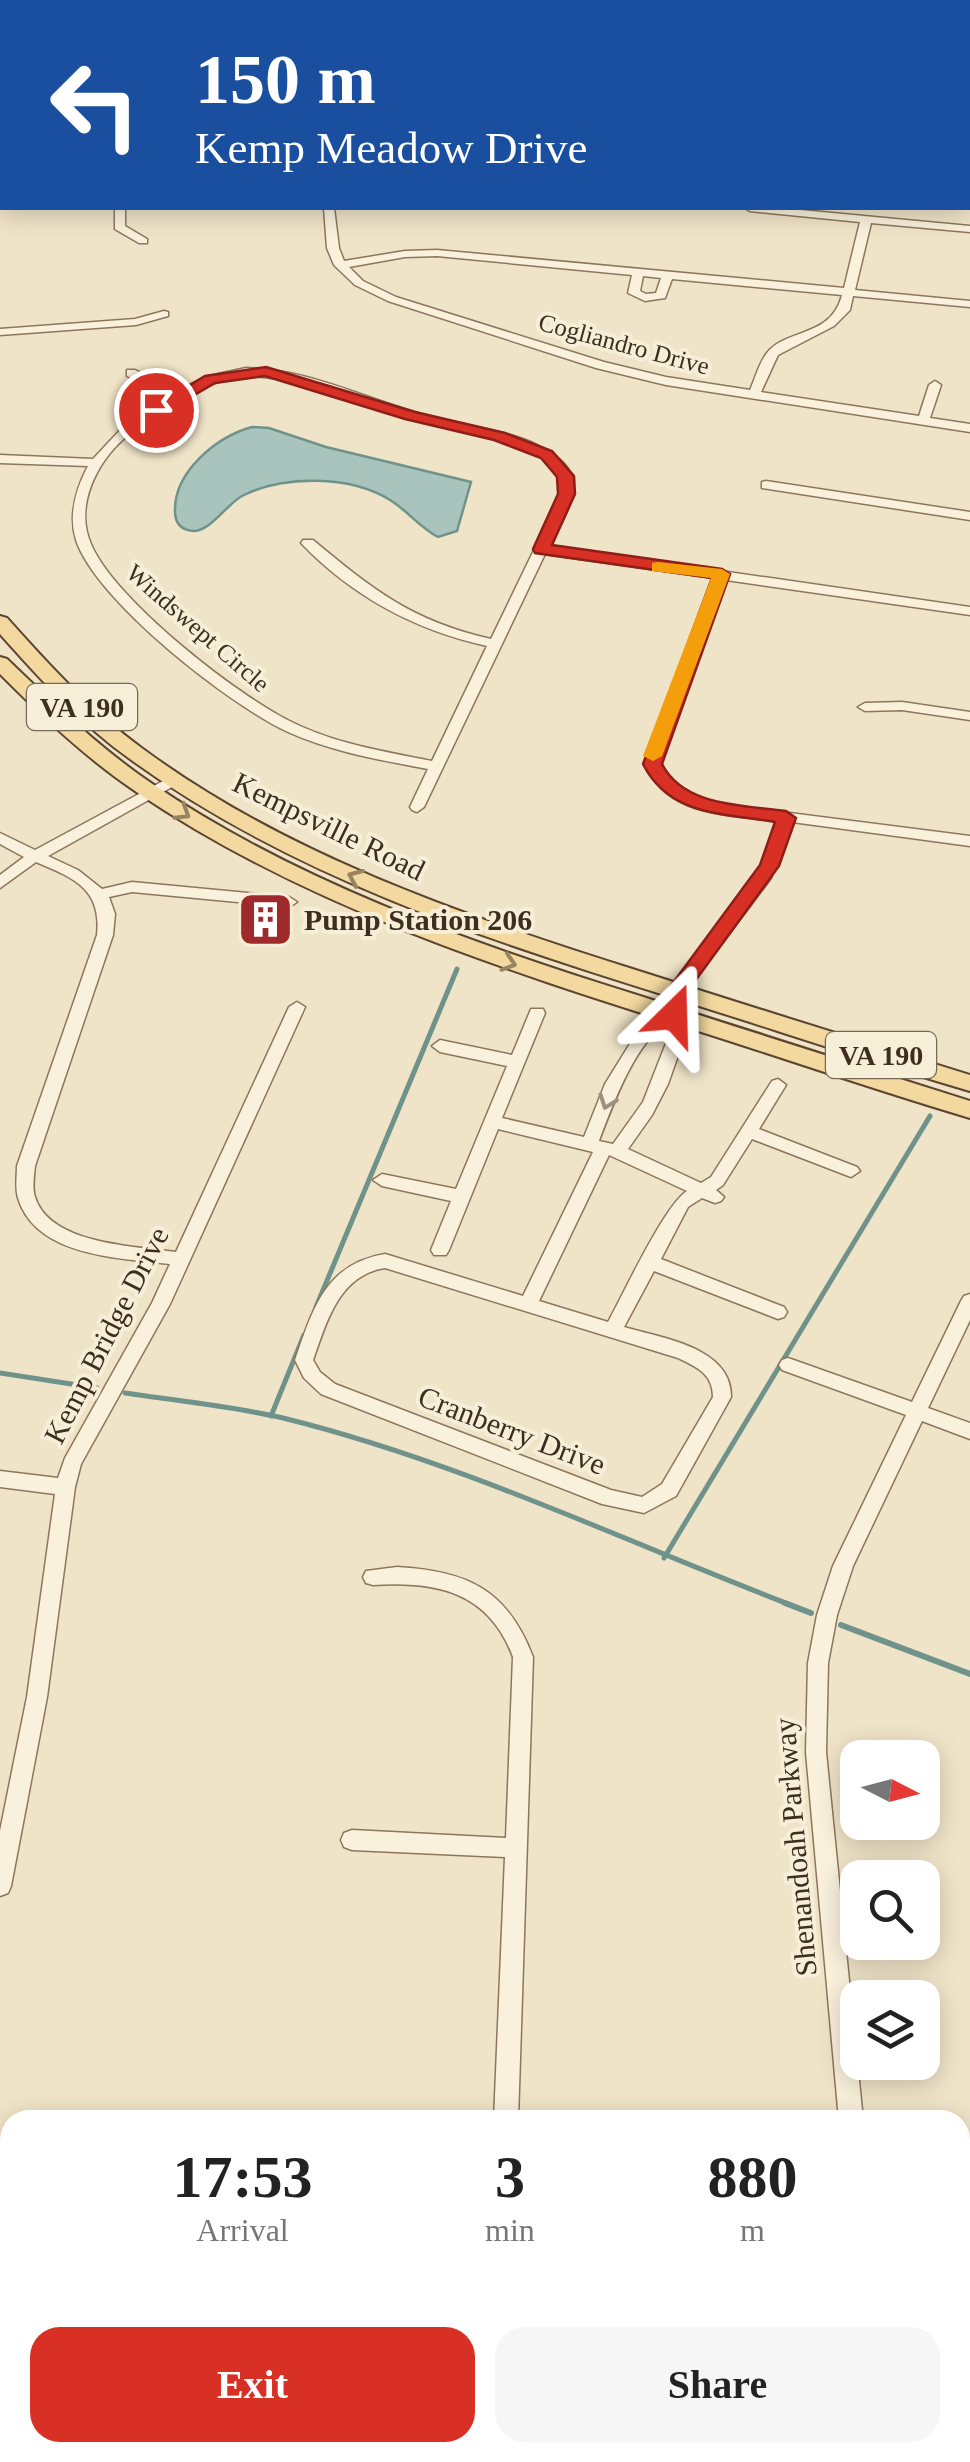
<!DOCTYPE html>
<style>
:root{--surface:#fff;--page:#f6f6f6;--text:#222;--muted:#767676;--accent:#d93025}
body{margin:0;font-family:"Times New Roman",serif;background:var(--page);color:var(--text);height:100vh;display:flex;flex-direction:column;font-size:38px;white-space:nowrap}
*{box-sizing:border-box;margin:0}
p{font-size:32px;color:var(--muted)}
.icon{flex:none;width:55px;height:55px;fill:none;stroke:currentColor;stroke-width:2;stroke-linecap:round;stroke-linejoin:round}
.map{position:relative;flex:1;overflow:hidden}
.drawer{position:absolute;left:0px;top:2110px;width:970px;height:352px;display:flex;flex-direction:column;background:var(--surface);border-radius:30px 30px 0 0;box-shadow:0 5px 25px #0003}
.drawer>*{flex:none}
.hud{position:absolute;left:0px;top:0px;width:970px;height:210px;box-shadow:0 5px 25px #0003;background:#1a4fa0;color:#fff;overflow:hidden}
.needle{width:65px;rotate:96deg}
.tools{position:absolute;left:840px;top:1740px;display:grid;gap:20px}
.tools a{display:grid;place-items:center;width:100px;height:100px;border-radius:20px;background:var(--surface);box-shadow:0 5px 25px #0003;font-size:50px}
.pin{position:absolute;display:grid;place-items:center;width:85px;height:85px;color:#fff;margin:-42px;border:5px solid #fff;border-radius:50%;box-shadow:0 2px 10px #0007}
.me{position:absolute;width:110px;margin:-55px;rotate:22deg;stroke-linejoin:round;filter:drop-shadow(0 0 8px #0008)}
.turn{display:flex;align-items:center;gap:35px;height:210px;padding:0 30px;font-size:45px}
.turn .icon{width:130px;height:130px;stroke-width:2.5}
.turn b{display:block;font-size:70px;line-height:85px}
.eta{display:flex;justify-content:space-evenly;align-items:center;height:170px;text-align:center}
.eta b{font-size:60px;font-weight:700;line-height:70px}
.cta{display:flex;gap:20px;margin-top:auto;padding:20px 30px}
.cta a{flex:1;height:115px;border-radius:30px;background:var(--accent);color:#fff;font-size:40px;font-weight:700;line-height:115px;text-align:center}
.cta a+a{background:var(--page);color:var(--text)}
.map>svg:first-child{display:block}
.water{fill:#a9c4bc;stroke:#6f938a;stroke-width:2.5}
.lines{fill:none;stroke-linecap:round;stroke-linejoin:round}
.stream-far1{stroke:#6f938a;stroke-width:5}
.stream{stroke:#6f938a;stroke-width:6}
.minor-casing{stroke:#8d765c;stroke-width:3}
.primary-casing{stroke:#5b4430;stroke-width:4}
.minor{fill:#faf1dc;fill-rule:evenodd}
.primary{fill:#f3d9a0;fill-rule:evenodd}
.oneway{stroke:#988460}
.oneway2{stroke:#9c907e}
.route{fill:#d93025;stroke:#8d1f18;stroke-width:2.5}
.slow{fill:#f59e0b}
.labels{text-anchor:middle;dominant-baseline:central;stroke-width:8;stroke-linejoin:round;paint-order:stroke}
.far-street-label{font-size:25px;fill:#3d2e20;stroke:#f7eed8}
.shield{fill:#f7eed8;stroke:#756857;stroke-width:2.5}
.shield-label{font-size:28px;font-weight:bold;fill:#3d2e20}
.street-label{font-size:30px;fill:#3d2e20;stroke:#f7eed8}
.poi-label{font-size:30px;font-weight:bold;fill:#3d2e20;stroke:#f7eed8;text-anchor:start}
</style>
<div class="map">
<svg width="970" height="2462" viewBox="0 0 970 2462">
<rect width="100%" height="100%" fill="#f0e4c8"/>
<!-- water -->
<path class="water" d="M252,427L269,428L326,447L471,482L457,531L438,537C419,527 408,511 390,500C350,475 283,475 242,496C227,504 211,531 193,531C181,530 175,523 175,511C174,472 216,437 252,427Z"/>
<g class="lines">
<!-- stream-far1 -->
<g class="stream-far1">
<path d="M316,1307L457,969"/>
<path d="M0,1373L97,1388"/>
<path d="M125,1393C178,1401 231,1406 283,1418C458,1461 624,1541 791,1605"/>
<path d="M271,1416L304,1335"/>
<path d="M664,1558L930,1116"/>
</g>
<!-- stream -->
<g class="stream">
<path d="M785,1603L811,1613"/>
<path d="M841,1625L970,1674"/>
</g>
<defs>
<g id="minor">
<path d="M583,0H608L610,2H587Z"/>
<path d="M937,0H963L965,2H941Z"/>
<rect x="0" y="63" width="2" height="6"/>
<path d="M970,80V92H969L968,81Z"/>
<rect x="968" y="148" width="2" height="6"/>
<path d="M115,208H125V226L147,239V243H139L115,229Z"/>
<path d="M324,208H334L339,248L344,261L405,251L437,250L844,288L860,222L750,211L745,208H779L970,226V232L871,223L855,290L970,301V307L853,296L850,310L834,326L778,355L761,392L919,416L929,385L935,381L941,385L930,418L970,424V432L666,385L596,368L388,301L355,285L334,265L327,248ZM437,256L632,275L628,293L645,301L665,298L672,279L842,295C831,338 787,328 767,353C759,363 755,379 750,390L666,377L604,362L396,297L363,281L349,267L405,257ZM643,276L661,278L656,293L646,294L640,291Z"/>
<path d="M164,311L168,312V316L136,325L0,335V329L135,319Z"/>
<path d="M246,368C309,369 365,399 425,415C455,424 511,431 537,445C549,451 567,462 571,475C580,497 558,526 549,546L970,607V615L726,580L660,757C665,785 686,794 711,803L970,836V846L792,822L771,878L685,992L682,1015L686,1033L668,1084L652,1115L628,1149L701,1183L711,1177L772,1081L778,1079L786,1085L759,1129L857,1167L860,1171L851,1177L752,1139L723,1185L716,1190L724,1197L721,1201L715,1203L702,1198L688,1207L661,1259L784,1307L787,1312L784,1317L778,1319L654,1271L624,1327C661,1338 732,1347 731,1397L676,1496L644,1513L602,1504L321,1394L304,1378L295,1360C313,1309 325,1264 385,1254L523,1296L593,1152L498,1129L449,1250L446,1255H434L431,1250L451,1201L382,1186L373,1180L382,1174L456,1189L507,1066L440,1052L432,1046L440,1040L512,1055L531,1009H543L545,1013L502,1118L584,1137L605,1084L644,1021L666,1012L671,987L756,877L778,821C731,815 656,816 646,757L714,578L545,554L424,807L417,812L412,810L410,807L428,769C381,760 332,752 288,732C230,705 96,601 76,540C68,514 76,489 88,466L0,463V455L93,459L122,428L170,395L127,376V370H135L178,390L209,376ZM246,376C306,377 358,405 415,420C447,429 499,436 527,449C549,459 559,470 561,494L491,639C412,621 373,590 313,540H303L301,543C353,597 415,630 487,646L432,761C387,752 342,745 300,726C244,702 114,600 91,544C74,506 97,461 127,436C162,408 201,381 246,376ZM668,1024L670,1033L643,1102L613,1144L599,1141C611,1109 637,1037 668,1024ZM609,1155L687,1191C664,1206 624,1293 608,1322L539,1301ZM385,1268L678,1358C697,1367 713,1374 713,1397L662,1484L642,1497L611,1490L335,1384L320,1372L313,1360C327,1321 339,1275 385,1268Z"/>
<path d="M766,481L970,512V520L762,488V482Z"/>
<path d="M902,702L970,712V720L902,710L865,711L858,707L865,703Z"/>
<path d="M176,774L183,779L181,782L48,856L78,870L102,889L132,882L289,897L297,902L289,907L132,892L109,897L115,914L113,935L35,1166C34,1176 32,1188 35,1197C50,1245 136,1246 176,1252L289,1007L297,1002L305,1007L170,1304L81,1464L75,1487L47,1697L11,1886L8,1893L0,1896V1831L27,1697L55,1494L0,1487V1471L58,1478L65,1458L152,1303L170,1264C120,1258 36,1257 18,1198C15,1188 17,1176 17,1166L97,935C102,889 74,878 36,862L0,888V875L24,857L0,844V833L35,850Z"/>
<path d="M970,1294V1320L928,1408L970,1423V1439L922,1421L853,1566L837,1615L828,1663L826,1752L863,2120H839L806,1752L808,1663L817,1615L833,1566L906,1415L782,1370L779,1365L782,1360L788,1358L912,1402L961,1301L964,1296Z"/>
<path d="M397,1567C467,1571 507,1589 533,1657L518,2120H494L505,1857L352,1850L344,1847L341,1840L344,1833L352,1830L506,1838L513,1657C489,1592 437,1581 373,1585L366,1583L363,1577L366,1571Z"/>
<rect x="479" y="2452" width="26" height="10"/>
<path d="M860,2452H886L887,2462H861Z"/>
</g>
<g id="primary">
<path d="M0,616L7,618C49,665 91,711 143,749C285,854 457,913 623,966C739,1003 854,1039 970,1075V1091C871,1062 773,1029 674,998C485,939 293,877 130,759C81,724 40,679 0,634Z"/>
<path d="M0,657L7,659C53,703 98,747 151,783C298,883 468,942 637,995C748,1031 859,1066 970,1101V1118C878,1091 787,1059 695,1030C502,969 307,907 138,793C87,759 43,717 0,674Z"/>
</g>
</defs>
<!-- minor casing -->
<use href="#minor" class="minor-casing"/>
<!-- primary casing -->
<use href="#primary" class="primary-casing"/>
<!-- minor -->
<use href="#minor" class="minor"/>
<!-- primary -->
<use href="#primary" class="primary"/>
</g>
<!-- one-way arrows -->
<defs><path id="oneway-chevron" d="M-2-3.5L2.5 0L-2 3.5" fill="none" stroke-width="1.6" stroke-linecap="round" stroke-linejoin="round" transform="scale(2.5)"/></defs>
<g class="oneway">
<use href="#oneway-chevron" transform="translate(183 813) rotate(32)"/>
<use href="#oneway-chevron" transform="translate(355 877) rotate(-156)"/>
<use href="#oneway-chevron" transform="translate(509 963) rotate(18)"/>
</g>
<use class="oneway2" href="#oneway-chevron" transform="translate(607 1102) rotate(110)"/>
<!-- route -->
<path class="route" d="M266,367L415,412L505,433L552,451L574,476L575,494L552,545L722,569L730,574L662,764C684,807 744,805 786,811L796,818L779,866L687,992L681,1020H666L663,1015L667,991L760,865L775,822C723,813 669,816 643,764L712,578L535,553L533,549L558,494L557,477L541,458L494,440L405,419L265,376L215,383L162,414L148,410L205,376Z"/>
<!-- slow -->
<path class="slow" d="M658,562L722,569L730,574L662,756L653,761L643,756L711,578L652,571V563Z"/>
<!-- icons -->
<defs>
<symbol id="building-square" viewBox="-11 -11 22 22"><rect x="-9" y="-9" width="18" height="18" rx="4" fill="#9e2a2b" stroke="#f7eed8"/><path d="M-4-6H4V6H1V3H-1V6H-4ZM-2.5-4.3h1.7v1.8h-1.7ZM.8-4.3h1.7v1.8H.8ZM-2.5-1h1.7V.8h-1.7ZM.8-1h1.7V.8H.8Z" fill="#fff"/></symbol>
</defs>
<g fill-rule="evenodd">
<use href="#building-square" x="234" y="888" width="63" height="63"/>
</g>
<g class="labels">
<!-- far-street labels -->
<g class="far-street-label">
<text transform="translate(624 344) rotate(15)">Cogliandro Drive</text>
<text transform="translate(198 628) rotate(41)">Windswept Circle</text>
</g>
<!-- shield labels -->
<g class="shield">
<rect x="27" y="684" width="110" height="46" rx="8"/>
<rect x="826" y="1032" width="110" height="46" rx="8"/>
</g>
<g class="shield-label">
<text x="82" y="707">VA 190</text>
<text x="881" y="1055">VA 190</text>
</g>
<!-- street labels -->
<g class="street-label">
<text transform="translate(329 826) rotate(26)">Kempsville Road</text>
<text transform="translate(106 1335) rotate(-63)">Kemp Bridge Drive</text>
<text transform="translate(512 1430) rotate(21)">Cranberry Drive</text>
<text transform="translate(795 1847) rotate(-95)">Shenandoah Parkway</text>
</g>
<!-- poi labels -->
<g class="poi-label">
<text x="304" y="919">Pump Station 206</text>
</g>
</g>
</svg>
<div class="tools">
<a><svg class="needle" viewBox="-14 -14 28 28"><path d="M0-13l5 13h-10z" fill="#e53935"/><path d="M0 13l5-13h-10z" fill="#767676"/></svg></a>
<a><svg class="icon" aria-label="search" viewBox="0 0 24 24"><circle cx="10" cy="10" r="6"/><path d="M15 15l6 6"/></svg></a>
<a><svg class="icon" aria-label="layers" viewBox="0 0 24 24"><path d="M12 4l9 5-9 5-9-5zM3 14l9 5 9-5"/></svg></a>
</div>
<div class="pin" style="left:156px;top:410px;background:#d93025"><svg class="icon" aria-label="arrive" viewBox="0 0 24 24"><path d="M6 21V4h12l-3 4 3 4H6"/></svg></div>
<svg class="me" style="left:674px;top:1015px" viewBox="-20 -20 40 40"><path d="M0-17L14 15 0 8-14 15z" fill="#d93025" stroke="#fff" stroke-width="4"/></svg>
<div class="hud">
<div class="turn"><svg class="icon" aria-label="left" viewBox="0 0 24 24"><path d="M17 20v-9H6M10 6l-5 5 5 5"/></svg><div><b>150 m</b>Kemp Meadow Drive</div></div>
</div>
<section class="drawer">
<div class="eta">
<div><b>17:53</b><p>Arrival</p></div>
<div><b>3</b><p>min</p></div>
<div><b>880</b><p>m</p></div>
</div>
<div class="cta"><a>Exit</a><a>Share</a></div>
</section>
</div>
